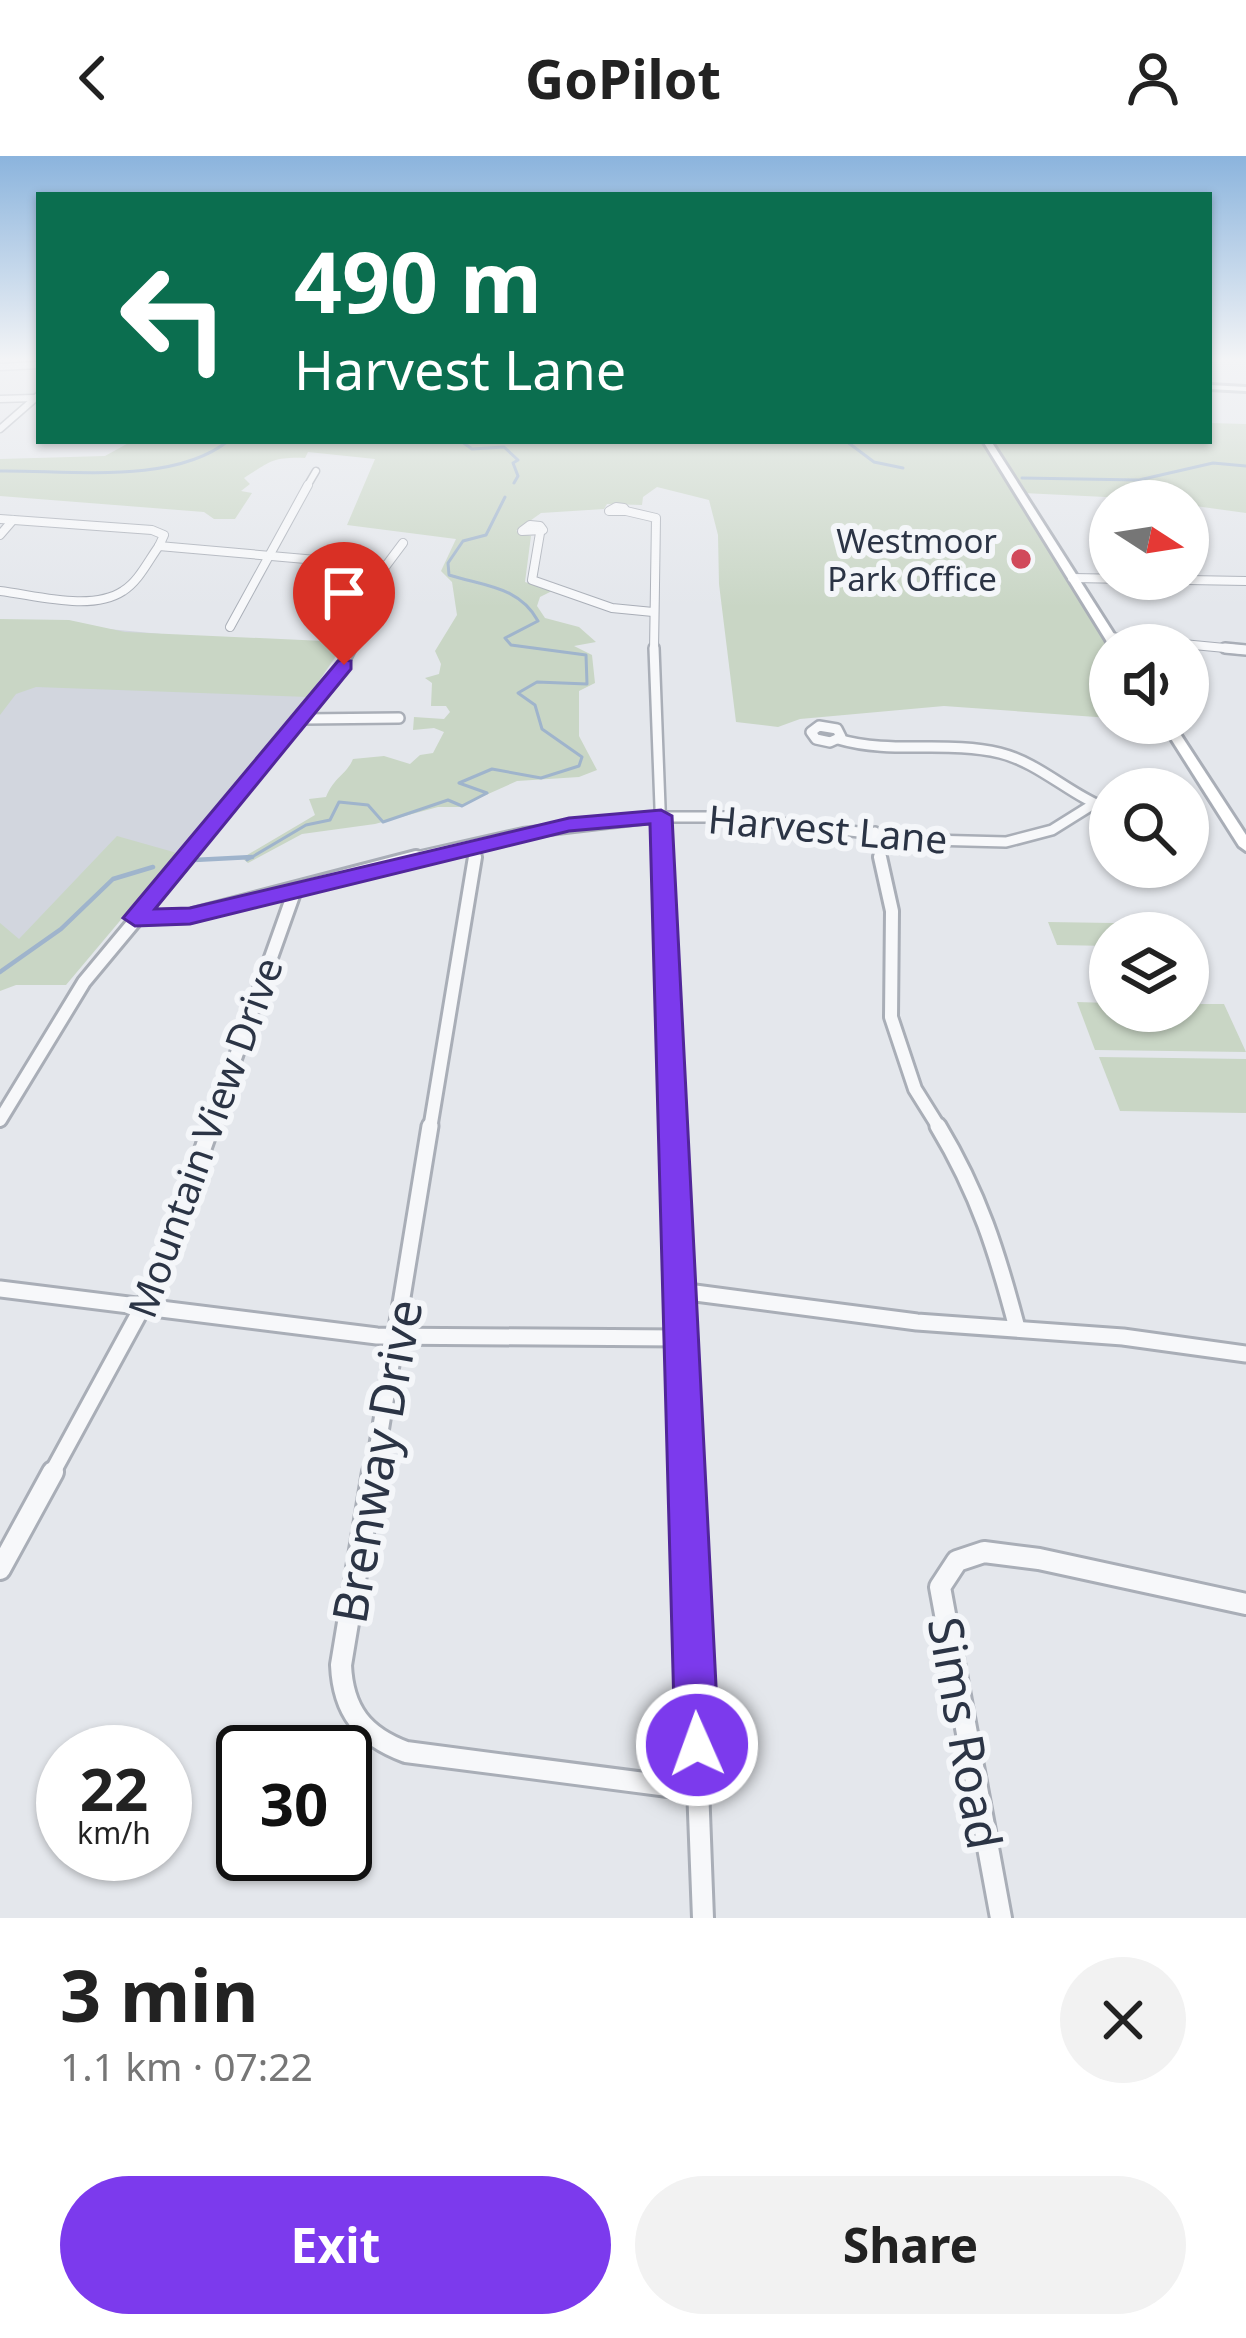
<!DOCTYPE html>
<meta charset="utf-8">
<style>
:root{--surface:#fff;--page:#f2f2f2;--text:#222;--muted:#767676;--accent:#7c3aed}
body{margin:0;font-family:"Noto Sans",sans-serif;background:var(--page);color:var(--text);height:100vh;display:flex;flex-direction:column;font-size:45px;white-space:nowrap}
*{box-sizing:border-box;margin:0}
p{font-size:39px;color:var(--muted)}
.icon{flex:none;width:66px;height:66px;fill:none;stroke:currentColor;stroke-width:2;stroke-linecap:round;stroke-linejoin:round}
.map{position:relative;height:1762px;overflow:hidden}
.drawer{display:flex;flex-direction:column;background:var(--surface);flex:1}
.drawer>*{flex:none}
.banner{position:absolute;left:36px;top:36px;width:1176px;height:252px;border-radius:0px;box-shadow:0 3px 9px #0004;background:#0b6e4f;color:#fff;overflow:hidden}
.needle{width:78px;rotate:102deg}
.buttons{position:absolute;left:1089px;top:324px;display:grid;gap:24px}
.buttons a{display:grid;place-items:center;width:120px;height:120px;border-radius:50%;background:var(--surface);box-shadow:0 3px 9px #0004;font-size:60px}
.speed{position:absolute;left:36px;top:1569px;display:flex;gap:24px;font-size:60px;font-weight:700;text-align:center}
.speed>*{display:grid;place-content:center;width:156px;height:156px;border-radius:50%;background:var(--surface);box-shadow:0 3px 9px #0004;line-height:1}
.speed small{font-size:30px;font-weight:400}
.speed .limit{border:6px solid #111;border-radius:18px;background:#fff;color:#111}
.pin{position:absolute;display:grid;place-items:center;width:102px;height:102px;color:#fff;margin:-123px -51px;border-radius:50% 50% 50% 0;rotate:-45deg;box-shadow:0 0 12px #0007}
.pin .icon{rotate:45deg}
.me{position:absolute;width:132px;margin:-66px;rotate:358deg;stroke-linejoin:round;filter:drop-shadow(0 0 9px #0008)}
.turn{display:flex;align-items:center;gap:42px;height:252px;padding:0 60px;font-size:54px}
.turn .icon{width:156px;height:156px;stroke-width:2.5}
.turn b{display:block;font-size:84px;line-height:102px}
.round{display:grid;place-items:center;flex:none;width:126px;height:126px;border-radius:63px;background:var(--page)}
.summary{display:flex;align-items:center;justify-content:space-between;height:204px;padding:0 60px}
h1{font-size:72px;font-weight:700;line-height:90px}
.action{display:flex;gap:24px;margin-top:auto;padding:24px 60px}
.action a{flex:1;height:138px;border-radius:72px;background:var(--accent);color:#fff;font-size:48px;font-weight:700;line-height:138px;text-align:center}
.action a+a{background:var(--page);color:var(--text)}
header{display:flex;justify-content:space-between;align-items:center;height:156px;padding:0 60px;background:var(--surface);font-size:54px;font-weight:700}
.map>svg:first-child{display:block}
.built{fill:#d2d6de}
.green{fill:#c9d6c5}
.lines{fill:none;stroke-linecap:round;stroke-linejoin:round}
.stream-far1{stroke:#9fb4cc;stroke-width:3}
.stream{stroke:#9fb4cc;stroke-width:4.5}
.street-far5-casing{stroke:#a9aeb7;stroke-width:9}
.street-far4-casing{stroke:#a9aeb7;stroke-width:10}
.street-far3-casing{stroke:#a9aeb7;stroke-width:14}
.street-far2-casing{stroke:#a9aeb7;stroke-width:18}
.street-far1-casing{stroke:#a9aeb7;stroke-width:21}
.street-casing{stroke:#a9aeb7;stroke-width:26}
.secondary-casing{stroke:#a9aeb7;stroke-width:6}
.street-far5{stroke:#f7f8fa;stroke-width:6}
.street-far4{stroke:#f7f8fa;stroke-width:8}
.street-far3{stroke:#f7f8fa;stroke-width:9}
.street-far2{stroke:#f7f8fa;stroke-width:12}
.street-far1{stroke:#f7f8fa;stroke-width:15}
.street{stroke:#f7f8fa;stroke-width:20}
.secondary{fill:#fff;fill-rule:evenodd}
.route{fill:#7c3aed;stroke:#51269a;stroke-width:3}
.poi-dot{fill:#d1495b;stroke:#f4f6f9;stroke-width:4.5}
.labels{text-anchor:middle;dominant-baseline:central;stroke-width:12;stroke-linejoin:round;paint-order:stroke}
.far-poi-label{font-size:33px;fill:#2b3445;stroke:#f4f6f9;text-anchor:end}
.street-label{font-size:39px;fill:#2b3445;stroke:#f4f6f9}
.near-street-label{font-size:48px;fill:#2b3445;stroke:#f4f6f9}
</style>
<header><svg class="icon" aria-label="back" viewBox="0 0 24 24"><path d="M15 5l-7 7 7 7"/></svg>GoPilot<svg class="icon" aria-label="person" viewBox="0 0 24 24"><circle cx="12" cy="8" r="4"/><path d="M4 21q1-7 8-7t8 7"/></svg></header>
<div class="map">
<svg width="1246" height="1762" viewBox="0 0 1246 1762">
<rect width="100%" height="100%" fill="#e4e7ec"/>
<!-- built -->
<path class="built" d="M56,468L340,495L308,541L177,697L0,827V536Z"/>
<!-- green -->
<g class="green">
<path d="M1209,267L1246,268V357L1188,349V345L1023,337L991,285H1209Z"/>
<path d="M132,285H983L1112,489L1110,562L944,550L800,563L778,571L736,566L719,428L718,379L709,344L657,331L643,341L642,349L607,348L604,353L541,357L516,375L531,380L525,426L552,435L540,441L537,450L545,462L579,471L596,486L574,490L592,499L595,527L579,535V580L597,614L579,621L517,625L459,651H438L375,668L302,678L248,707L242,702L315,659L309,643L326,641C334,621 347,618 353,603L384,600L410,608L420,599L433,597L444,576L434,572L413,574L414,561L444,563L450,556L446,550H431L432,527L425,522L439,518L441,508L435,495L457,459L452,426L441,415L456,383L347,369L375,303L308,296L305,302C273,301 271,305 244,322L250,328L241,335L252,337L235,363H214L204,356L0,340V303L105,300Z"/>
<path d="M0,463L69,464L125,476L345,486L308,541L36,531L16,538L0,559Z"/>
<path d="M117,680L177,697L66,829H16L0,835V767L19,783Z"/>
<path d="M1048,766L1178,768L1183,777H1110V790L1057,789Z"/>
<path d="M1077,846L1110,847V855H1188V848H1224L1246,896L1095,894Z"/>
<path d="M1099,901L1246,903V957L1120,955Z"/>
</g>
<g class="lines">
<!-- stream-far1 -->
<g class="stream-far1">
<path d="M461,285L472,293L504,291L518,304L513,307L518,320L514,327"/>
<path d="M846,285L874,306L903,312"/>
<path d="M0,315C68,314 173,329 228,285"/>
<path d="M1022,322L1139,324L1213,307L1246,310"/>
<path d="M194,704H199"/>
<path d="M247,704L306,669L330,664L339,646L368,649L383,666L448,644L462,650L487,637L459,627L492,613L541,622L579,610L582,601L542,573L535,549L518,537L537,526L587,528L586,499L511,489L505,482L538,465C519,430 483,430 449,419L448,407L463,385L486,379L505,341"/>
</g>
<!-- stream -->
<g class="stream">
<path d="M194,704L252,701"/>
<path d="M0,816L61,773L113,723L153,711"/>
</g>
<defs>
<g id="street-far5">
<path d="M0,211L39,209"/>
<path d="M0,243L34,242"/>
<path d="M0,273L39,239"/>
<path d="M306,332L316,315"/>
</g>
<g id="street-far4">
<path d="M616,351L624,352L626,355H609Z"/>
<path d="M626,355L656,362L654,495"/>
<path d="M0,363L152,374L164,379L159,390"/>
<path d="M530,369L540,370L543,374L522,375Z"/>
<path d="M540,377L532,424L612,452L653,456"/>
<path d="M0,379L13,364"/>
<path d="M159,390L385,410"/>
<path d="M1072,422L1246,425"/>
<path d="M0,435C35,439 91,456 123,435C139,425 148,405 159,390"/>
<path d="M230,471L308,329"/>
<path d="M1110,481L1246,494"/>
<path d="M349,495L385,411L403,387"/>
</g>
<g id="street-far3">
<path d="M654,492L662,704"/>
<path d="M1225,492L1246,494"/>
<path d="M304,563L399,562"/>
<path d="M819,570L837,573L841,581L830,586L816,583L811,576Z"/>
<path d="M838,583C892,599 946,584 1000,597C1040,607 1071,640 1110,654"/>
<path d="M875,676L881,704"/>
<path d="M185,704L334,525L351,492"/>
<path d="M403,704L523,677L659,661H727L929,684L1006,686L1052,674L1092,649"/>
<path d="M474,704L477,689"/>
</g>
<g id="street-far2">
<path d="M662,701L673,973"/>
<path d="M880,701L892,755L891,861L915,933L940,973"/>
<path d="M135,762L189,760L416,701"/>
<path d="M0,964L84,826L188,701"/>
<path d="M210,973L295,734"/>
<path d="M430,973L475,701"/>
</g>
<g id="street-far1">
<path d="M673,970L686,1319"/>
<path d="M938,970C979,1038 997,1096 1017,1172"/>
<path d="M0,1133L377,1180L680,1182"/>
<path d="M680,1135L917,1166L1123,1181L1246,1198"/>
<path d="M51,1319L155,1128L211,970"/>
<path d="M373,1319L430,970"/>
</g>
<g id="street">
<path d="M373,1316L341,1509C343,1555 363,1580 406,1596L699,1634"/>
<path d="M686,1316L703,1762"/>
<path d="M0,1413L53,1316"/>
<path d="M1001,1762L940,1431L957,1405L984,1396L1039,1403L1246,1448"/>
</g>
<g id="secondary">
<path d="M1209,229L1246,231V235L1209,233Z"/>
<path d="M983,285H991L1121,489H1109Z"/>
<path d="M1161,567H1173L1246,679V695L1239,690Z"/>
</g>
</defs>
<!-- street-far5 casing -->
<use href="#street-far5" class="street-far5-casing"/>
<!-- street-far4 casing -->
<use href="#street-far4" class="street-far4-casing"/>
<!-- street-far3 casing -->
<use href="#street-far3" class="street-far3-casing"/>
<!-- street-far2 casing -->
<use href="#street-far2" class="street-far2-casing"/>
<!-- street-far1 casing -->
<use href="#street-far1" class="street-far1-casing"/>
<!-- street casing -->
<use href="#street" class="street-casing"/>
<!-- secondary casing -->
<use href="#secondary" class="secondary-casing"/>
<!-- street-far5 -->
<use href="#street-far5" class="street-far5"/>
<!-- street-far4 -->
<use href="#street-far4" class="street-far4"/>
<!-- street-far3 -->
<use href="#street-far3" class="street-far3"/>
<!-- street-far2 -->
<use href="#street-far2" class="street-far2"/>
<!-- street-far1 -->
<use href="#street-far1" class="street-far1"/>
<!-- street -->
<use href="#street" class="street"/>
<!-- secondary -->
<use href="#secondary" class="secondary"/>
</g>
<!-- sky -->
<linearGradient id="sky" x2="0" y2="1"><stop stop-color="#8bb4dd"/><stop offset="0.45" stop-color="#f3f4f6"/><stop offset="1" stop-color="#f3f4f6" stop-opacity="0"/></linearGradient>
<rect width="1246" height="451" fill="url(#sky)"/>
<!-- route -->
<path class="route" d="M344,504L351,505V513L155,753L190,752L569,662L661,654L672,660L719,1589L713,1605L697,1611L681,1605L675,1589L650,668L569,675L190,768L135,770L123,762L338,505Z"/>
<!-- markers -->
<circle class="poi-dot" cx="1021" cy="403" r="12"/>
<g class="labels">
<!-- far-poi labels -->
<g class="far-poi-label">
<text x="997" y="384">Westmoor<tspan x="997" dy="38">Park Office</tspan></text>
</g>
<!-- street labels -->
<g class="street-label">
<text transform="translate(828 672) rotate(5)">Harvest Lane</text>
<text transform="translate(204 981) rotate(-70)">Mountain View Drive</text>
</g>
<!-- near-street labels -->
<g class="near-street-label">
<text transform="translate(376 1305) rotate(-80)">Brenway Drive</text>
<text transform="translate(966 1577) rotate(80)">Sims Road</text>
</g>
</g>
</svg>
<div class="buttons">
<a><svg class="needle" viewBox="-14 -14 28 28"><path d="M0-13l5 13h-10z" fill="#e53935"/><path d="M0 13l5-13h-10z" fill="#767676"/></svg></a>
<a><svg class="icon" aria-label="sound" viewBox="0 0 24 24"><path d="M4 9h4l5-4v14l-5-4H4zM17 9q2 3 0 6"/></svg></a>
<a><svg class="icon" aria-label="search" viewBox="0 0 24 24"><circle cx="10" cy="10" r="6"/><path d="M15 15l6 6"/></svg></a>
<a><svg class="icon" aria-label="layers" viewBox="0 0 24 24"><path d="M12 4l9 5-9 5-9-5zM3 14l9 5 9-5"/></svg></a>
</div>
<div class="speed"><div>22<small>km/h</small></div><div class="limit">30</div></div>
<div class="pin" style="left:344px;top:509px;background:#d93025"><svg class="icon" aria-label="arrive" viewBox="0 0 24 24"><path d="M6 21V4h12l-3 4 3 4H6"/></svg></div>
<svg class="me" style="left:697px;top:1589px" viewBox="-20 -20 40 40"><circle r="17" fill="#7c3aed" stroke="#fff" stroke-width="3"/><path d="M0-11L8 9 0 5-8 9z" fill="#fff"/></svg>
<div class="banner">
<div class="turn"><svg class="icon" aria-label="left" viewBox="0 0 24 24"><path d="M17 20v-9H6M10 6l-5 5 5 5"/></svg><div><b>490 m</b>Harvest Lane</div></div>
</div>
</div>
<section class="drawer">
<div class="summary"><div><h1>3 min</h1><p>1.1 km · 07:22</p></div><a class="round"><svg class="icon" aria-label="close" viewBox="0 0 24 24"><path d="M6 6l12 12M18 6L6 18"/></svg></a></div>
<div class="action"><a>Exit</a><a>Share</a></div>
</section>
